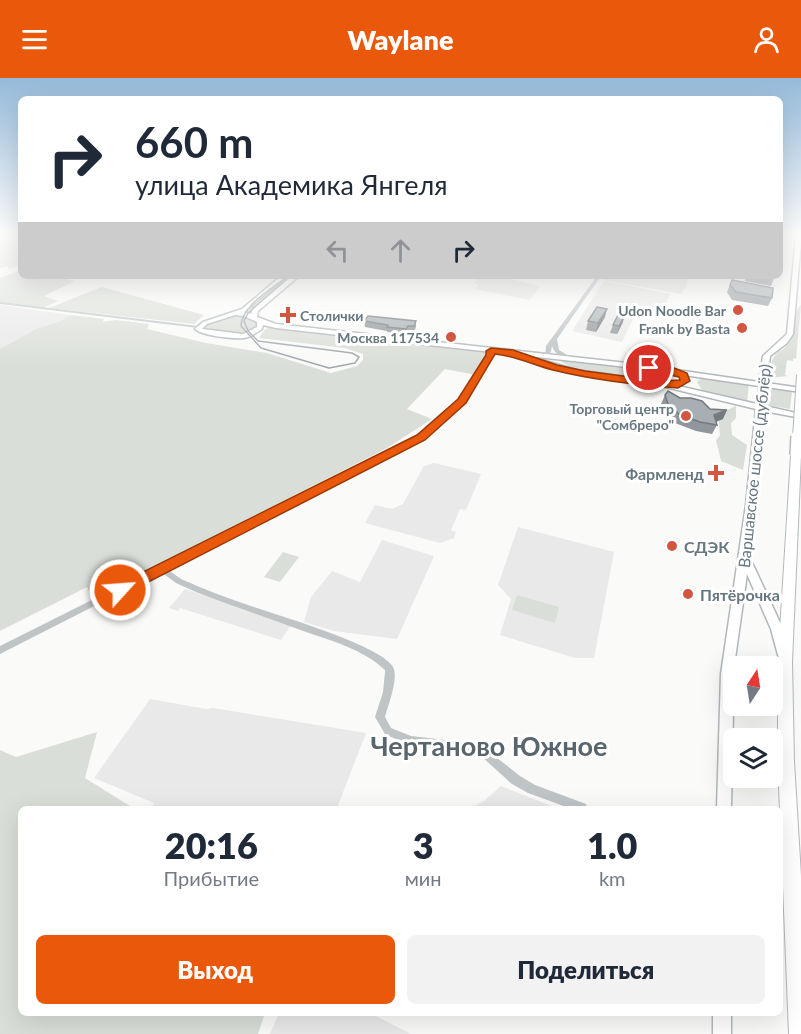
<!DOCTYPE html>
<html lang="ru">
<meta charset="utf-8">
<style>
:root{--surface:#fff;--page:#f2f2f3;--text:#1f2937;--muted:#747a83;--accent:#ea580c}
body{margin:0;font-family:Lato,sans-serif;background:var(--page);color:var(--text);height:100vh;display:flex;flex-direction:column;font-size:22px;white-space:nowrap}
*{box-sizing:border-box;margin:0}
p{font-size:20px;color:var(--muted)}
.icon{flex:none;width:33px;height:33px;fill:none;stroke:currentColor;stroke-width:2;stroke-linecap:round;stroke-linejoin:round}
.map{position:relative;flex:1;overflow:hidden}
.panel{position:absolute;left:18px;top:728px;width:765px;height:210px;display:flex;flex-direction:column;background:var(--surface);border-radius:9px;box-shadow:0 6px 24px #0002}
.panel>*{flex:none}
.guide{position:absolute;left:18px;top:18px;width:765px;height:183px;border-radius:9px;box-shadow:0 6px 24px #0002;background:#fff;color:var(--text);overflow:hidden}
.needle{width:39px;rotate:12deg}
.buttons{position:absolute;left:723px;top:578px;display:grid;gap:12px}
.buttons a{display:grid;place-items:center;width:60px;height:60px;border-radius:9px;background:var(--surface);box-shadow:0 6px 24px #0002;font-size:30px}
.pin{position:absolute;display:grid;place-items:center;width:51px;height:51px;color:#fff;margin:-26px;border:3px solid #fff;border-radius:50%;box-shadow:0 2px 6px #0007}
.me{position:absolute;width:66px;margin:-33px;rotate:64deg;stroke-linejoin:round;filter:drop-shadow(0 0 4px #0008)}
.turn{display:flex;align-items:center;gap:21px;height:126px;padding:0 18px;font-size:27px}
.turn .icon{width:78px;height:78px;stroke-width:2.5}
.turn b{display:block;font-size:42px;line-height:51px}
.lanes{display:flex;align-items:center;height:57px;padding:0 18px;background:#0003;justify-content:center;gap:30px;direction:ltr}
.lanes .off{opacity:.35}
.eta{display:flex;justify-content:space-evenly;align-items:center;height:102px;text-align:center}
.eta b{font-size:36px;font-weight:800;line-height:42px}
.primary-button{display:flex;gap:12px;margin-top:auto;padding:12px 18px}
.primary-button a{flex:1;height:69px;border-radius:9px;background:var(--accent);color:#fff;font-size:24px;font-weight:800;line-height:69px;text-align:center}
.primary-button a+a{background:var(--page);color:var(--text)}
header{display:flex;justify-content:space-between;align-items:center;height:78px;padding:0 18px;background:var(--accent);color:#fff;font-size:27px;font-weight:800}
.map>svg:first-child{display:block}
.built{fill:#e8e9e8}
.green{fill:#daded8}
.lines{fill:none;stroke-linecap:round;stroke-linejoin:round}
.secondary-casing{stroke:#b2b8bc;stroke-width:3}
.primary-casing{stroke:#b3b9bc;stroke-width:2}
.minor{fill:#bfc4c7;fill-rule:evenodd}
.tertiary{fill:#bfc4c7;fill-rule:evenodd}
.secondary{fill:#fff;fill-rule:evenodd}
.primary{fill:#fff;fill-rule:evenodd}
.tram{stroke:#a0a7ac;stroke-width:1.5}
.primary-bridge-far1-casing{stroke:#b3b9bc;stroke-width:10;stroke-linecap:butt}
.primary-bridge-casing{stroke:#b3b9bc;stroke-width:14;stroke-linecap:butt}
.primary-bridge-far1{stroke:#fff;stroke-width:8}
.primary-bridge{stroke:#fff;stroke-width:11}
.wall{fill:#90969b}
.shaded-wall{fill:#757a7e}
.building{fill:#a7afb4;stroke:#757a7e;stroke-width:1.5}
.route{fill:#ea580c;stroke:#983908;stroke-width:1.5}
.poi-dot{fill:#d25740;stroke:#fff;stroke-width:2}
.labels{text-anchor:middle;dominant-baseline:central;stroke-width:6;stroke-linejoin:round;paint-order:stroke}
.far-poi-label{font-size:14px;font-weight:bold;fill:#677780;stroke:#fff;text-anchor:end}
.street-label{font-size:16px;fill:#677780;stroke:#fff}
.poi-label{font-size:16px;font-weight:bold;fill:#677780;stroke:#fff;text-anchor:start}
.near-district-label{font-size:27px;font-weight:bold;fill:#59656c;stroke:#fff}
</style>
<header><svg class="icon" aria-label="menu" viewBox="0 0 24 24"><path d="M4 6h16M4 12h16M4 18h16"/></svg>Waylane<svg class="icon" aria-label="person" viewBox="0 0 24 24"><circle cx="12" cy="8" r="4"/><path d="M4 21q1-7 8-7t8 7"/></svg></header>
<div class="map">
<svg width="801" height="956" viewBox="0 0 801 956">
<rect width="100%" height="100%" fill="#fafaf8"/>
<!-- built -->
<g class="built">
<path d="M481,198H498L540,208L530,222L475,211L479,207L474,205Z"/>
<path d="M607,198H690L682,216L604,202Z"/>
<path d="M604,203L670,216L663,232L639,228L622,264L572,253Z"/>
<path d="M0,227L71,237L59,244L38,250L0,271Z"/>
<path d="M434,385L481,396L466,432L460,431L451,452L456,454L454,460L440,465L365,445L375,427L392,431L403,426L424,388Z"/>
<path d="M518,449L614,474L594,580H575L500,557L511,521L498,507Z"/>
<path d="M382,462L434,478L397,561L334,553L304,544L311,519L332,493L360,504Z"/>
<path d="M185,511L291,547L281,562L180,530L178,533L169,530Z"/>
<path d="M150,621L206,631L213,630L366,655L337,730H152L154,725L94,700Z"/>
<path d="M501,708L549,727V730H470L484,723Z"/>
<path d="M279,935H370L411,956H270Z"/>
</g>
<!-- green -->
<g class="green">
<path d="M0,156H21V186L9,191L7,188L0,190Z"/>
<path d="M21,192V198H66V201L75,203L44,218L58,223L43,230L0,225V200Z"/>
<path d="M102,209L204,237L194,246L49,230Z"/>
<path d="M801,227L796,281L793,280V283L787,282L785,297L788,298L769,300C772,265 783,280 792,259C797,249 791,235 801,227Z"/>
<path d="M71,237L104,241L103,244L116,242L149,246L147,251L206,265L267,275L331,295L357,288L363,282V276L345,270L259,260C263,254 265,249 273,250L490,275L476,297L445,291L407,331L432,341L387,370L93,520L87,509L0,553V271L38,250L59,244Z"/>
<path d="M238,237H248L257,245V250L245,256L202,251L206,246Z"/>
<path d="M556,280L624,289L635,293L626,292V298C602,298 576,295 556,280Z"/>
<path d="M702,299L749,305L747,324L702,312L697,304Z"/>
<path d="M770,310L792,313L790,331L767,327Z"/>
<path d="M736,328V340L731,345L732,357L747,367L743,392L721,383L716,362L720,357L718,336Z"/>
<path d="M283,474L299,479L280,504L264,499Z"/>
<path d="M517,517L559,529L555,545L512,532Z"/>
<path d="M97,654L85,700L133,730H21V934L265,935L258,956H0V672L16,679Z"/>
</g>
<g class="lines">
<defs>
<g id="secondary">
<path d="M796,156H801V162L793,256L787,265L770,278L767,305L801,310V314L766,309L765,328L801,336V340L764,333L756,427L749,478L783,551L788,573L786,577L782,578L778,577L771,551L747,496L734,588L731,730H717L721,596L746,427L756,331L661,308L576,296L527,281L531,279L577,292L661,304L757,326L759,308L636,290L276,250L263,247L262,251C256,255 251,259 244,260C233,261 203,258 195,251L203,244L242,231L281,198H287L244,234L251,236L253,231L292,198H299L258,233L257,239L276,246L636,286L759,304L763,278L787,256ZM235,237L244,238L257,244V249L243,256L202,251L207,246Z"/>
<rect x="713" y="934" width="18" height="22"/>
</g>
<path id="primary" d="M796,374L801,377L792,584L794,684L801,798V956H789L778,684V584L791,377Z"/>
</defs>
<!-- secondary casing -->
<use href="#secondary" class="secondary-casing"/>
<!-- primary casing -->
<use href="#primary" class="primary-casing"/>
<!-- minor -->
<g class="minor">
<path d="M0,224L198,248L200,249L198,250L0,226Z"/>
<path d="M489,272L494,273L493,277L464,324L423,360L167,491L181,501L202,510C222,518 242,525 263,532C287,540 383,569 393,589C399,600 388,627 385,639L391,650L411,658L472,665L487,672L520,698L535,707L586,726L587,730H569L528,715L512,706L481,678L472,675L410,668L385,656L375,639L383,614L385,594V592C364,572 333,563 306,554C269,540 232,528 196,514L176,505L161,494L0,576V568L419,358L460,322L487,277Z"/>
</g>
<!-- tertiary -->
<path class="tertiary" d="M597,198H601L557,261L559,272L574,281L571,283C563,280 555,277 552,268L550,278L545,279L546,268Z"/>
<!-- secondary -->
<use href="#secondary" class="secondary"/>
<!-- primary -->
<use href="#primary" class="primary"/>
<!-- tram -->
<path class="tram" d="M288,198C273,210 241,228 241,248L261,270L329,290L355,285L359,279L352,275L258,263L248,253L244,243L248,235L290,198"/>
<defs>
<path id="primary-bridge-far1" d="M797,360L801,297"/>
<path id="primary-bridge" d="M796,377L797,358"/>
</defs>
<!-- primary-bridge-far1 casing -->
<use href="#primary-bridge-far1" class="primary-bridge-far1-casing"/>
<!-- primary-bridge casing -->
<use href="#primary-bridge" class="primary-bridge-casing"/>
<!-- primary-bridge-far1 -->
<use href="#primary-bridge-far1" class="primary-bridge-far1"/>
<!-- primary-bridge -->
<use href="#primary-bridge" class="primary-bridge"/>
</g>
<!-- wall -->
<g class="wall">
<path d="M746,198H775L771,208L745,203Z"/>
<path d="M732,202L772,220L768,228L732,222L727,214Z"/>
<path d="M605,239L596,254L586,252L588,243Z"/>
<path d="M364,243H416V249L414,254L408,253L406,257L387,254V253L365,249Z"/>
<path d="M623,244L617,256L610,255L613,247Z"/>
<path d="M665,317L680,320L723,341L716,344L717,347L712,356L696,353L675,345L664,335L661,326Z"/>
</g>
<!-- shaded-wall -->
<g class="shaded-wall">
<path d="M607,231L605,239L596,254L598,245Z"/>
<path d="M625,236L623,244L617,256L619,248Z"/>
<path d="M727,332L723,341L709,346L714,337Z"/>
</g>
<!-- building -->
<g class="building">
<path d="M732,202L773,210L772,220L736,214L730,207Z"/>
<path d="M597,229L607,231L598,245L588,243Z"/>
<path d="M619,235L625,236L619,248L613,247Z"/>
<path d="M368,238L416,243L414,248H408L406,251L387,249L388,247L364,243Z"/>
<path d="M668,313L680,320H691L702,323L710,331L727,332L714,337L717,347L700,344L679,336L668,326L665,317Z"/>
</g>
<!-- sky -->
<linearGradient id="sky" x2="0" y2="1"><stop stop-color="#95bada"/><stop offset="0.54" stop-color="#fdfdfc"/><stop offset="1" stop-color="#fdfdfc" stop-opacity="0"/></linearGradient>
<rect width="801" height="290" fill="url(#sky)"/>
<!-- route -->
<path class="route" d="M491,270L513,272L557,287L585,293L661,303L680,302L679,299L646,292V288L674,290L687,295L690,303L678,310C637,307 593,302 553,292C533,287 516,278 495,276L466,325L425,362L125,516H115L113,512L115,508L417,357L458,321L486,277V273Z"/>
<!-- markers -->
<g class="poi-dot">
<circle cx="738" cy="232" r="6"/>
<path d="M285 228h6v6h6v6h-6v6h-6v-6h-6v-6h6z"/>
<circle cx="742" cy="250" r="6"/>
<circle cx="451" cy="259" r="6"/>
<circle cx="686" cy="338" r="6"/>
<path d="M713 386h6v6h6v6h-6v6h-6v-6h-6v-6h6z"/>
<circle cx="672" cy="468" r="6"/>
<circle cx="688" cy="516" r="6"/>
</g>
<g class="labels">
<!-- far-poi labels -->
<g class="far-poi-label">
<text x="726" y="232">Udon Noodle Bar</text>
<text x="300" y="237" text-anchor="start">Столички</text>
<text x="730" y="250">Frank by Basta</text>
<text x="439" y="259">Москва 117534</text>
<text x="674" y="330">Торговый центр<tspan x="674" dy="16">"Сомбреро"</tspan></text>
</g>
<!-- street labels -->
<g class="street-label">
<text transform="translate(754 388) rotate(-84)">Варшавское шоссе (дублёр)</text>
</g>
<!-- poi labels -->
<g class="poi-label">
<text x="704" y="395" text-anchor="end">Фармленд</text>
<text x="684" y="468">СДЭК</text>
<text x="700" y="516">Пятёрочка</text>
</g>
<!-- near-district labels -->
<g class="near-district-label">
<text x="489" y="667">Чертаново Южное</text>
</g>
</g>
</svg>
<div class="buttons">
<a><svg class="needle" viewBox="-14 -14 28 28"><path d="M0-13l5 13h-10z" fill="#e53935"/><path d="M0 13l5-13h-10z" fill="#747a83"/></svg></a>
<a><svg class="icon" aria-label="layers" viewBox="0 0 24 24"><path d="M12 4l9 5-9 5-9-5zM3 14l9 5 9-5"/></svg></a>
</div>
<div class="pin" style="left:649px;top:290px;background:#d93025"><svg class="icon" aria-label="arrive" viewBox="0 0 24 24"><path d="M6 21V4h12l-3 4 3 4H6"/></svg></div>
<svg class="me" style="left:120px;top:512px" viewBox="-20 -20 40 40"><circle r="17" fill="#ea580c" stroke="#fff" stroke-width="3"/><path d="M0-11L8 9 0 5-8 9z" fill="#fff"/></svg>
<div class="guide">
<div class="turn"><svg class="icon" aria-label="right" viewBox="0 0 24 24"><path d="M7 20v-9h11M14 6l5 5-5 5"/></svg><div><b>660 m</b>улица Академика Янгеля</div></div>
<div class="lanes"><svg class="icon off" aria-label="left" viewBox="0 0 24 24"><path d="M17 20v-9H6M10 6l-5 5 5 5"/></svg><svg class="icon off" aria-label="ahead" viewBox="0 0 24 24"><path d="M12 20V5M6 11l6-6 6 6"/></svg><svg class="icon" aria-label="right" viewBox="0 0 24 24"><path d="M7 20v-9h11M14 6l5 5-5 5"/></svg></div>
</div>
<section class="panel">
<div class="eta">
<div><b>20:16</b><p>Прибытие</p></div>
<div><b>3</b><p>мин</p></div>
<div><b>1.0</b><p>km</p></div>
</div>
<div class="primary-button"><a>Выход</a><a>Поделиться</a></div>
</section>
</div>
